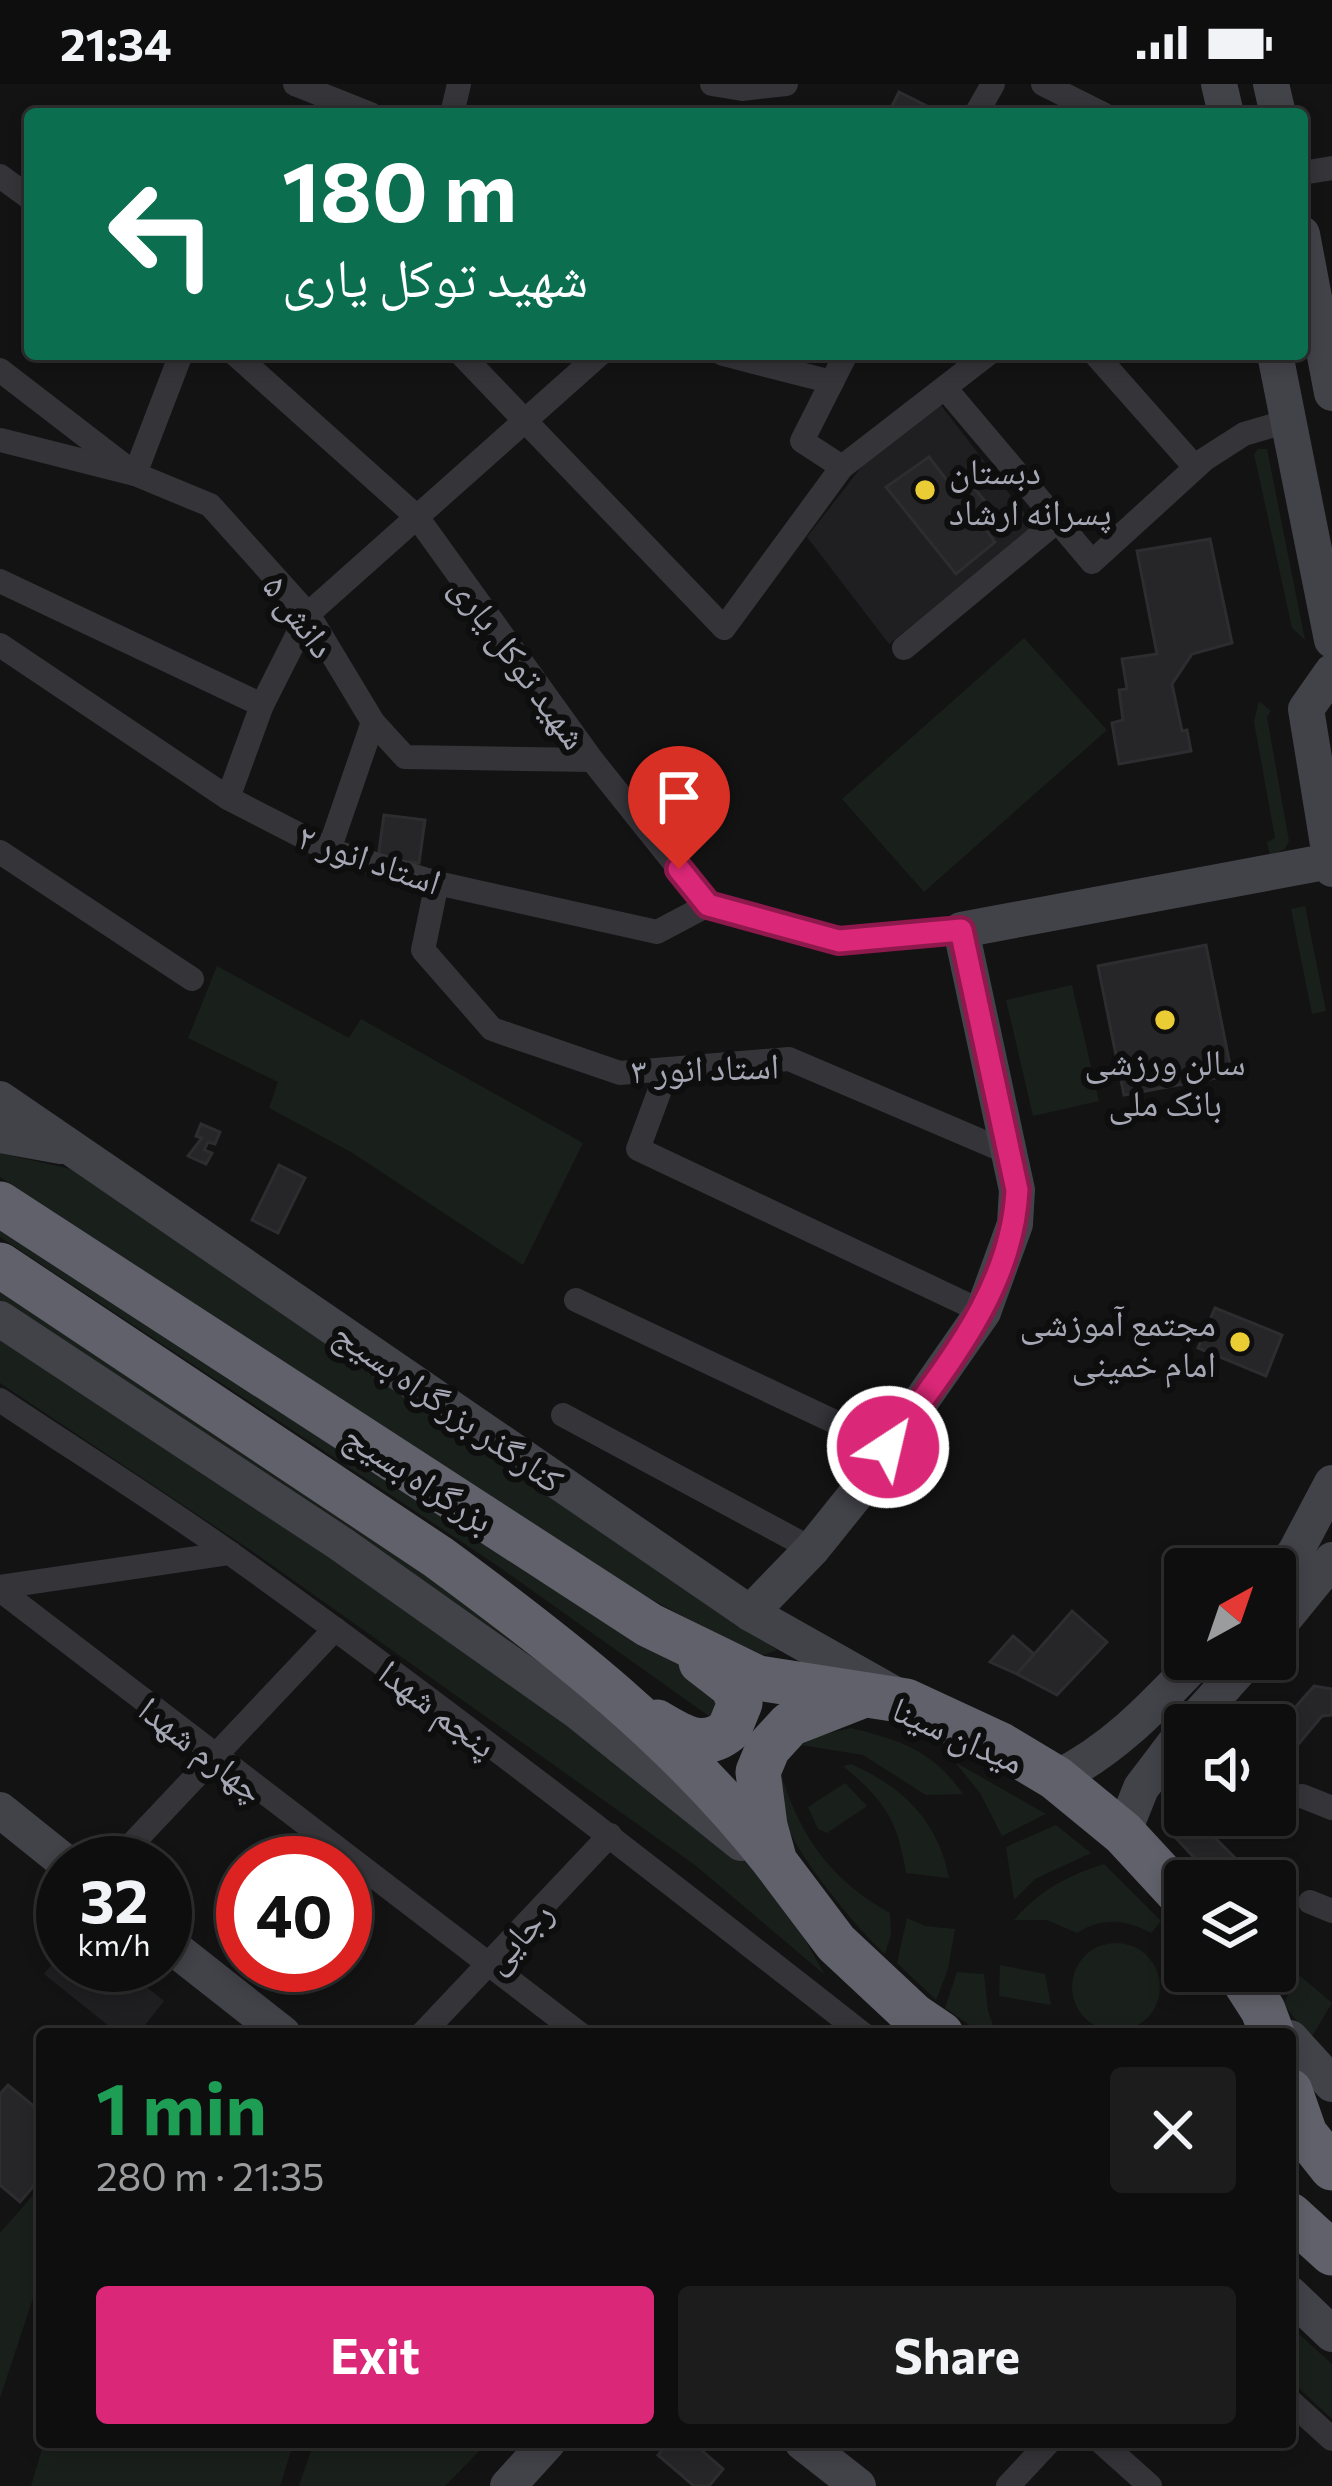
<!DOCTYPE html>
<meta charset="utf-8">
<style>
:root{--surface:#0e0e0f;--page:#1c1c1d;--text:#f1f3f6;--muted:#9b9c9e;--line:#2e2e2f;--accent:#db2777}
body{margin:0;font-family:Commissioner,"Noto Naskh Arabic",sans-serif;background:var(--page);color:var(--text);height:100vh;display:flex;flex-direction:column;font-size:45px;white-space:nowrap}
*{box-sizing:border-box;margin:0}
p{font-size:39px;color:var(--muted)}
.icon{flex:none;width:66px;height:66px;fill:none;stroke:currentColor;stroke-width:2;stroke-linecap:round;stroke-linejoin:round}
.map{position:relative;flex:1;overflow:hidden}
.panel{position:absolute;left:36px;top:1944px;width:1260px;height:420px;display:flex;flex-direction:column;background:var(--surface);border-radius:12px;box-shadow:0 6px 18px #0003,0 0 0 3px var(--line)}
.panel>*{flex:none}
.guide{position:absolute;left:24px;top:24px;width:1284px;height:252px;border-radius:12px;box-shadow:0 6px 18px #0003,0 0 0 3px var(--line);background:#0b6e4f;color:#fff;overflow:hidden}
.needle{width:78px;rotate:40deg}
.controls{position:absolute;left:1164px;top:1464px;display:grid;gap:24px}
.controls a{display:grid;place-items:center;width:132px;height:132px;border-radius:12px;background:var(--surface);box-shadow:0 6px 18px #0003,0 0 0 3px var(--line);font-size:60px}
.speed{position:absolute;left:36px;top:1752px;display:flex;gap:24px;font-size:60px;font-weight:700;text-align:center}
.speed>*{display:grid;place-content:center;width:156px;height:156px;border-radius:50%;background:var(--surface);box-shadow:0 6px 18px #0003,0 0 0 3px var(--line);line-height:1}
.speed small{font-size:30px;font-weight:400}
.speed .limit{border:18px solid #d22;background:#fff;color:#111}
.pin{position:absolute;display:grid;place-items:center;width:102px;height:102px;color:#fff;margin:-123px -51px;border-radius:50% 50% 50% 0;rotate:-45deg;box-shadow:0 0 12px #0007}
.pin .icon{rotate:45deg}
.me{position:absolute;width:132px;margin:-66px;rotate:35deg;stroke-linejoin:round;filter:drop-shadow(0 0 9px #0008)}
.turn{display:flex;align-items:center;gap:42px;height:252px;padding:0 60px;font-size:54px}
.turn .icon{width:156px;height:156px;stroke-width:2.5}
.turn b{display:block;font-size:84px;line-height:102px}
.round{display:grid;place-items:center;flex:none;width:126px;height:126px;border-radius:12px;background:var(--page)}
.summary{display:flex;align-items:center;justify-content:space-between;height:204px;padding:0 60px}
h1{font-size:72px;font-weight:700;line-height:90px;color:#1e9e55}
.button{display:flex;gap:24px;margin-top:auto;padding:24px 60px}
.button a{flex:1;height:138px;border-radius:12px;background:var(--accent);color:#fff;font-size:48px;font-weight:700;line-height:138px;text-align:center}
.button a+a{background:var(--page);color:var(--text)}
.status{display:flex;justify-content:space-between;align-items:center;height:84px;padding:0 60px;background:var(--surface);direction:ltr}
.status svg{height:33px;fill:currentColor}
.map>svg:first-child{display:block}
.built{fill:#1f1f21}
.green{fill:#191f1b}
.building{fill:#262628;stroke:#2d2d30;stroke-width:3}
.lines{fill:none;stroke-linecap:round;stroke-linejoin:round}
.street{stroke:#343439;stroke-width:24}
.secondary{stroke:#424249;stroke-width:36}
.highway{stroke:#60616a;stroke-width:45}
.route-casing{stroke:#8e194d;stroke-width:30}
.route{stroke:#db2777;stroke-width:21}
.poi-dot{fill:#eacd35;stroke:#0e0e0f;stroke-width:4.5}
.labels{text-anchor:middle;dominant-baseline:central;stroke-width:12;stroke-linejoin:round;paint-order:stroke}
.poi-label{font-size:36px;fill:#a5a7b4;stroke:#0e0e0f;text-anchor:start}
.street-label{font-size:36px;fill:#a5a7b4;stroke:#0e0e0f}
</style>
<div class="status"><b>21:34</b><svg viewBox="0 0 49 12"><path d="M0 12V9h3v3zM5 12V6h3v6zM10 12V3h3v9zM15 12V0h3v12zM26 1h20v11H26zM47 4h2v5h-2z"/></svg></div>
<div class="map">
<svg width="1332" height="2402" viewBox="0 0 1332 2402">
<rect width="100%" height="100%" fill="#131314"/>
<!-- built -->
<g class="built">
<path d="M940,320L1035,443L889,560L807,453L873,368Z"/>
<path d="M63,1867V1881H119L164,1917L138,1950H119L44,1890Z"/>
</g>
<!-- green -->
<g class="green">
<path d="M1258,365H1267L1305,556L1292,544L1254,370Z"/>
<path d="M1024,554L1107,646L924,808L842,715Z"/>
<path d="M1259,617L1271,627L1267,633L1289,757L1285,765L1270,772L1267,758L1275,754L1254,638Z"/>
<path d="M1305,822L1326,927L1312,930L1291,825Z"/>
<path d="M217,882L349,954L361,935L583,1059L523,1181L351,1068L269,1024L278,998L188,954Z"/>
<path d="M1072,901L1099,1017L1033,1032L1006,916Z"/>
<path d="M0,1069L75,1086L777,1566L763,1571C705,1546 651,1516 597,1483L0,1093Z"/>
<path d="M0,1144L662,1572L725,1606L713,1635L495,1480L0,1153Z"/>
<path d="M0,1202L398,1465L672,1673L0,1223Z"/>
<path d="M0,1249L374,1494L682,1722L758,1787L793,1834L825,1891L695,1781L252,1467L0,1299Z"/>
<path d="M851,1644C901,1656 933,1667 963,1710L926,1711L863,1671L801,1661L820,1651Z"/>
<path d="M955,1678L1046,1730L1002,1752L980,1709Z"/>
<path d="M851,1680C903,1703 938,1737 949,1794L906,1789C898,1736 884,1716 843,1682Z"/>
<path d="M781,1690C800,1753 832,1797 890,1829L891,1850L885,1870C859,1847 796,1771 786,1738C782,1724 782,1705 781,1690Z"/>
<path d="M845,1699L867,1722L827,1749L818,1745L808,1723Z"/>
<path d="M1056,1741L1091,1769L1035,1795L1014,1816L1006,1763Z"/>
<path d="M1104,1780L1161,1837L1151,1849C1126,1835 1102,1833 1077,1849L1047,1836H1014C1040,1806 1067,1792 1104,1780Z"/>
<path d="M907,1834L925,1842L955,1845L948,1885L936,1916L897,1879Z"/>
<circle cx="1116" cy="1903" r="44"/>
<path d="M1000,1881L1045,1890L1051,1921L999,1912Z"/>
<path d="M957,1888L984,1890L988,1927L996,1950H982L945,1924Z"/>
<path d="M1299,1891L1332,1919L1311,1954L1283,1920Z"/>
<path d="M42,2101V2187L0,2314V2149Z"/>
<path d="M1290,2242L1332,2280V2335L1290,2296Z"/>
<path d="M44,2358H294L280,2402H31Z"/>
<path d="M314,2358H488L445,2402H299Z"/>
</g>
<!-- building -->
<g class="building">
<path d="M899,8L943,30H888Z"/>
<path d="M929,373L949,399L962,389L992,426L979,436L995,458L956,490L886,403Z"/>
<path d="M1210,455L1232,559L1192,570L1172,600L1182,647L1187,646L1191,667L1119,680L1112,639L1123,636L1119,606L1127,605L1122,575L1157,570L1137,467Z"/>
<path d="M384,731L425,736L419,779L378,774Z"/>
<path d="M1206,861L1232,991L1124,1011L1098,882Z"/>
<path d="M201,1040L220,1048L215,1060L208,1058L204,1066L212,1069L206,1080L188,1072L202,1054L196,1052Z"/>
<path d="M279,1081L305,1094L278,1149L252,1136Z"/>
<path d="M1215,1224L1282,1251L1266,1292L1198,1264Z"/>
<path d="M1072,1527L1107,1558L1057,1611L1017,1590Z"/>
<path d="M1013,1552L1034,1570L1017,1590L990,1578Z"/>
<path d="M1314,1602L1332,1605V1631L1322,1632L1275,1688V1646Z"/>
<path d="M1194,1733L1258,1797H1216L1175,1753Z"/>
<path d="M8,2001L42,2029V2092L20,2118L0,2101V2010Z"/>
<path d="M669,2358H692L723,2385L709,2402H694L658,2371Z"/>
</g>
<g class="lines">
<!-- street -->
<g class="street">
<path d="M295,0L370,30"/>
<path d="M712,0L742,5L786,0"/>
<path d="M1043,0L1103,30"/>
<path d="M452,30L459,0"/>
<path d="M976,30L993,0"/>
<path d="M1302,89L1332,84"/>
<path d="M0,92L30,114"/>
<path d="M235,270L417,433L592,676L708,821L839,857L961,846"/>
<path d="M461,270L724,544L842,383L988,270"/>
<path d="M723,270L832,298"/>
<path d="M1095,270L1195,383"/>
<path d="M0,286L135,390L181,270"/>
<path d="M945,304L1092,478L1205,375L1244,350L1288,337"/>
<path d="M0,356L135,390L210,421L308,530L373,638L405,673L592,676"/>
<path d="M842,383L802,357L846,270"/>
<path d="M0,497L262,621"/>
<path d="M0,561L228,714L329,766L437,799L657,848L708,821"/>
<path d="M904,564L1057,437"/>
<path d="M228,714L262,621L308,530L600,270"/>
<path d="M329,766L373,638"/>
<path d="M0,768L192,895"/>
<path d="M437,799L423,866L492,945L620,989L789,975L1007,1068"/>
<path d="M667,987L638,1065L983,1228"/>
<path d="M576,1216L888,1363"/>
<path d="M0,1316C78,1368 158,1418 234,1472C448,1625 656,1788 863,1950"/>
<path d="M563,1331L812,1465"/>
<path d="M0,1503L230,1469"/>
<path d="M0,1506L580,1950"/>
<path d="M1302,1712L1332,1724"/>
<path d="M114,1779L335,1545"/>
<path d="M1310,1818L1332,1827"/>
<path d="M422,1950L610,1751"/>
<path d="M1290,2317L1332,2355"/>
<path d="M1101,2358L1150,2402"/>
<path d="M1008,2402L1049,2358"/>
</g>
<!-- secondary -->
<g class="secondary">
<path d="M1219,0L1226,30"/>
<path d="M1271,0L1278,30"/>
<path d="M1302,150L1332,309"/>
<path d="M1275,270L1332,556"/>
<path d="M1332,588L1306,625L1332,785"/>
<path d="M0,1015L750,1529L892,1609"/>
<path d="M0,1051L61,1062"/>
<path d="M0,1235L341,1460L577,1627L741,1759"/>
<path d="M1275,1495L1296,1467L1332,1399"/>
<path d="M750,1529L812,1465L857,1409L983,1228L1015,1140L1017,1106L961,846L1330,777"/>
<path d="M1275,1546L1332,1476"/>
<path d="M1190,1641L1249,1575"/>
<path d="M1056,1694C1114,1666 1155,1621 1199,1575"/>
<path d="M0,1726L66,1779"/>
<path d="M1123,1749L1141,1704L1185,1646"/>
<path d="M165,1857L283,1950"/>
<path d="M1290,1954L1332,2000"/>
<path d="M1290,2210L1332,2250"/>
<path d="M802,2358L858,2402"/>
<path d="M508,2402L548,2358"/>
</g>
<!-- highway -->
<g class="highway">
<path d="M0,1120L649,1541L758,1594L906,1617L1001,1661L1056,1694L1123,1749L1185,1816"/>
<path d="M0,1181L438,1473C562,1564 679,1655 775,1778"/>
<path d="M859,1613L790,1640L768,1664L758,1688L765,1742L775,1778L836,1859L913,1931L941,1950"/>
<path d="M657,1638C682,1653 704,1667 729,1646L740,1619L732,1602L701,1578"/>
<path d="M1238,1887L1263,1926L1272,1950"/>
<path d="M1290,2007L1305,2050L1332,2084"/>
<path d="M1290,2131L1332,2169"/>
</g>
</g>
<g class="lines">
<defs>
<path id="route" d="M679,785L708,821L839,857L961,846L1017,1106C1012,1207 944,1284 888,1363"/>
</defs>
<!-- route casing -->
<use href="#route" class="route-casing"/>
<!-- route -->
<use href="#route" class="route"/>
</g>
<!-- markers -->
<g class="poi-dot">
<circle cx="925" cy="406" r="12"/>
<circle cx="1165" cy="936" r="12"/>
<circle cx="1240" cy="1258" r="12"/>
</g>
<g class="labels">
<!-- poi labels -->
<g class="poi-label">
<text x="949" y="385">دبستان<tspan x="949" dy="41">پسرانه ارشاد</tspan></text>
<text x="1165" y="976" text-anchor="middle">سالن ورزشی<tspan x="1165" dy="41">بانک ملی</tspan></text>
<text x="1216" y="1237" text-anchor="end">مجتمع آموزشی<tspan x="1216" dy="41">امام خمینی</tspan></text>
</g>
<!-- street labels -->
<g class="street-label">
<text transform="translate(301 531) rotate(53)">دانش ۵</text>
<text transform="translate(521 577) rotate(54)">شهید توکل یاری</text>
<text transform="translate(370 773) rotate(19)">استاد انور ۲</text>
<text transform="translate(705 982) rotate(-2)">استاد انور ۳</text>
<text transform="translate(450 1321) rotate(35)">کنارگذر بزرگراه بسیج</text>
<text transform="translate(420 1392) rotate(33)">بزرگراه بسیج</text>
<text transform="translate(439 1623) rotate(37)">پنجم شهدا</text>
<text transform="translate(959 1649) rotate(24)">میدان سینا</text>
<text transform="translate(203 1664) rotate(38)">چهارم شهدا</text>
<text transform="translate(516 1851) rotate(-47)">رجایی</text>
</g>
</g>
</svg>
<div class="controls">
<a><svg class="needle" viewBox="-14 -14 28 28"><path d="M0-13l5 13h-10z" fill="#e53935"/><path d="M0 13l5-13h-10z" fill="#9b9c9e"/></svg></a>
<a><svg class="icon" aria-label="sound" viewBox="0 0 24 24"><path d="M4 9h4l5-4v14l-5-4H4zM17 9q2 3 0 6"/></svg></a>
<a><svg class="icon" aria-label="layers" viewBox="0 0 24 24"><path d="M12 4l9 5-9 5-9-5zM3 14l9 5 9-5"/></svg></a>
</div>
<div class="speed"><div>32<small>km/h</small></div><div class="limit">40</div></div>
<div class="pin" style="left:679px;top:785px;background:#d93025"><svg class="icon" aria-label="arrive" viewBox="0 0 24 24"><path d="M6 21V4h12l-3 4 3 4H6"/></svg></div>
<svg class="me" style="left:888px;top:1363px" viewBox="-20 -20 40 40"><circle r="17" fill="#db2777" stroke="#fff" stroke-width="3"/><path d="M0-11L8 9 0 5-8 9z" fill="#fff"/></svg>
<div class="guide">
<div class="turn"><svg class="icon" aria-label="left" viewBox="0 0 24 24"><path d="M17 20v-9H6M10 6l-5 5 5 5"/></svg><div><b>180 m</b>شهید توکل یاری</div></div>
</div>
<section class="panel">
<div class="summary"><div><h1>1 min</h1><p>280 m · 21:35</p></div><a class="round"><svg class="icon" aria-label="close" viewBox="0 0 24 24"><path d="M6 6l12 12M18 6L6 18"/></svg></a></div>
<div class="button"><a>Exit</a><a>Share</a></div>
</section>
</div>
